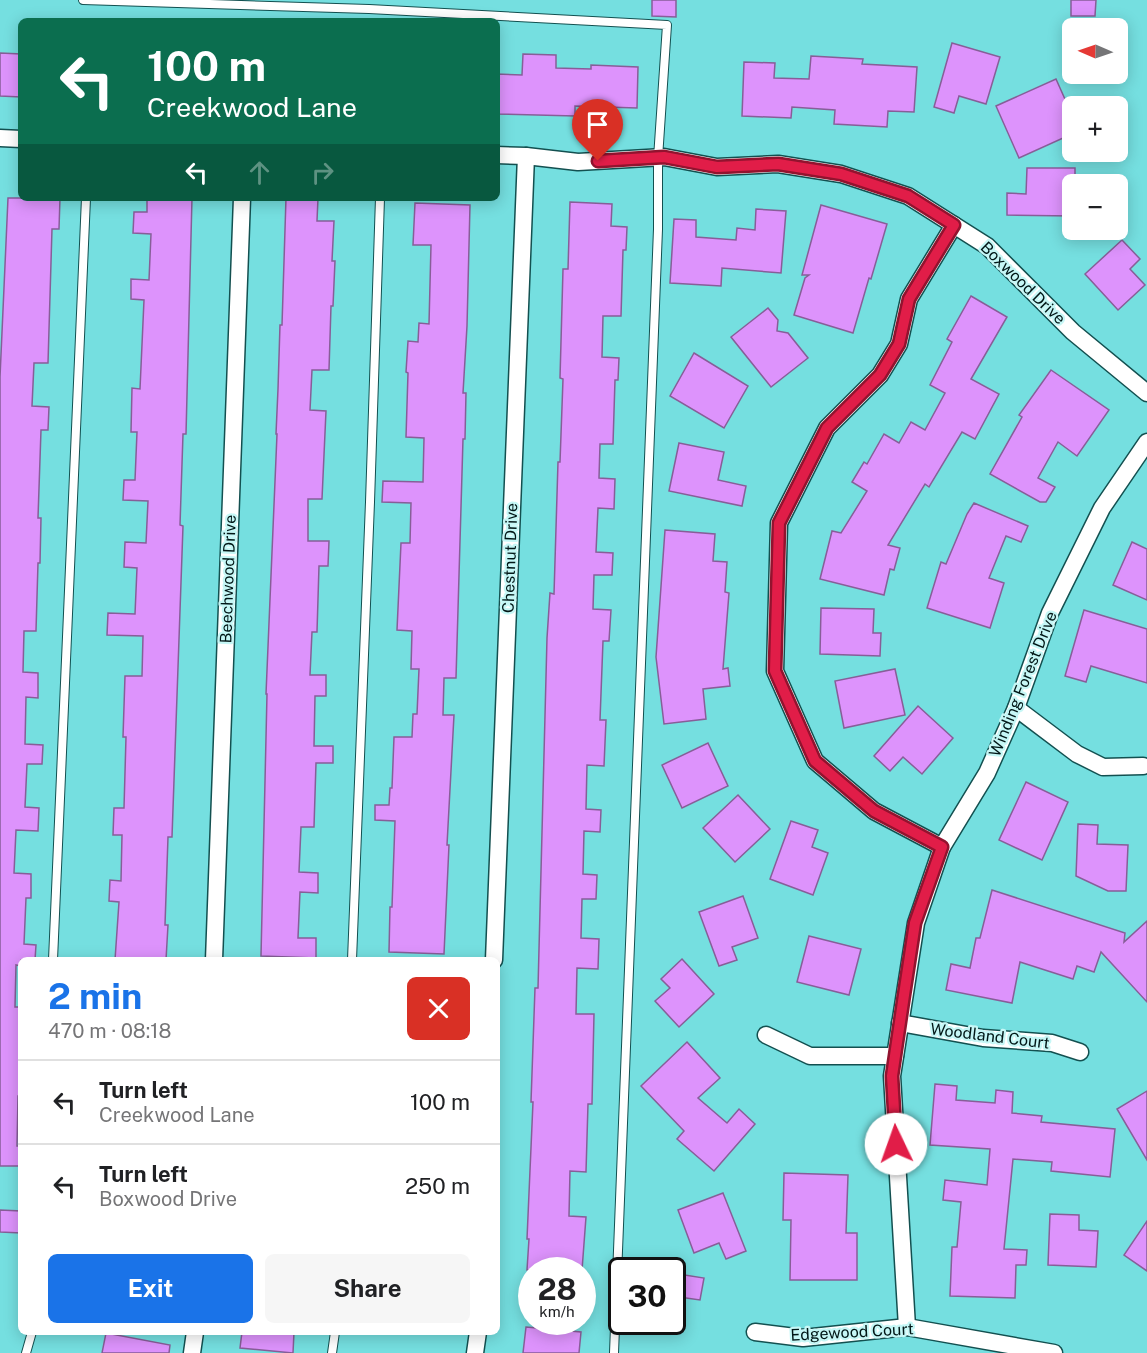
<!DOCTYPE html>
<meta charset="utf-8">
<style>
:root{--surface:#fff;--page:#f6f6f6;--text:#202124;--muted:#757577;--line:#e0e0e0;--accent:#1a73e8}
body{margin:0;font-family:"Public Sans",sans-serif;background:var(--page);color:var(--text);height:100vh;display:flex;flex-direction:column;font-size:22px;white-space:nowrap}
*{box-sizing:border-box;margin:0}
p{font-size:20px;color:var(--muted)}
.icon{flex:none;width:33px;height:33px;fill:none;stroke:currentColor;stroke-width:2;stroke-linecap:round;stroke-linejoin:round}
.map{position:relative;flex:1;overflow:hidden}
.details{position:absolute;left:18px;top:957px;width:482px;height:378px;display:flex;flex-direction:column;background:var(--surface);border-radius:9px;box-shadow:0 3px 15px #0003}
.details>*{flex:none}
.hud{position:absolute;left:18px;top:18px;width:482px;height:183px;border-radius:9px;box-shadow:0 3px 15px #0003;background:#0b6e4f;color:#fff;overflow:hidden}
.needle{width:39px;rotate:272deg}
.controls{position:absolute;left:1062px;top:18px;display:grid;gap:12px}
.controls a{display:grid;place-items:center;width:66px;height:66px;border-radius:9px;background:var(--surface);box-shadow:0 3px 15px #0003;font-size:30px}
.speed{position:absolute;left:518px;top:1257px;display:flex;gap:12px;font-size:30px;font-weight:700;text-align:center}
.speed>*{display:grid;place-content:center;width:78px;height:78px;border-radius:50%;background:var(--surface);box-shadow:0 3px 15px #0003;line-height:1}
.speed small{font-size:15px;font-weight:400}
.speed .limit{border:3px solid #111;border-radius:9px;background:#fff;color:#111}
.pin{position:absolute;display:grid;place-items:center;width:51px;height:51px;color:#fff;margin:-62px -26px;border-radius:50% 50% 50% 0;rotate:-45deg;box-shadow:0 0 6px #0007}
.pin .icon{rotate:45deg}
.me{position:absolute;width:66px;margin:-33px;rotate:357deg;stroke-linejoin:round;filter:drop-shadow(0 0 4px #0008)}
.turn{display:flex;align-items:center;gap:21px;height:126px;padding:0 30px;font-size:27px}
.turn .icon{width:78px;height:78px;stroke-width:2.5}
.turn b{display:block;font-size:42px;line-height:51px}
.lanes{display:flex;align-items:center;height:57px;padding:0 30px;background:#0003;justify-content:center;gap:30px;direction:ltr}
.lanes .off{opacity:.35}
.round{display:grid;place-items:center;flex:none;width:63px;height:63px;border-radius:9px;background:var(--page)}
.headline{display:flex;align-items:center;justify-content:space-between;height:102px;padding:0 30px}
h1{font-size:36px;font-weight:700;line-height:45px;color:var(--accent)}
.button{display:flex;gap:12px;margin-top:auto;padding:12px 30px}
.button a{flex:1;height:69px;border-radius:9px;background:var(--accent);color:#fff;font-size:24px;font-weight:700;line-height:69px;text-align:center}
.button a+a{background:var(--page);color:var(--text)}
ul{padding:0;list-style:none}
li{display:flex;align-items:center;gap:18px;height:84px;padding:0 30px;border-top:2px solid var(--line)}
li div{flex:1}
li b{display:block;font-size:22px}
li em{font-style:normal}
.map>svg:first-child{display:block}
.building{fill:#dd93fc;stroke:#875e98;stroke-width:1.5}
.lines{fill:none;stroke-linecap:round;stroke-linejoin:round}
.lane-casing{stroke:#135050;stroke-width:10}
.street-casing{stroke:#135050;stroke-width:19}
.lane{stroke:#fff;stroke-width:8}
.street{stroke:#fff;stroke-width:16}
.route-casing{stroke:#92132f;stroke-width:15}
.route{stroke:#e11d48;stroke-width:10}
.labels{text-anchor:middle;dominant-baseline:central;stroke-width:4.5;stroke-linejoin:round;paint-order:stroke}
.street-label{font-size:16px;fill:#011616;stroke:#c6f7f6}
</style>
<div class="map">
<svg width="1147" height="1353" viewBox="0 0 1147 1353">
<rect width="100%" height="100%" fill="#75dfe0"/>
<!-- building -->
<g class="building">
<path d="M652,0H676V17L652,16Z"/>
<path d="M1071,0H1096L1095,16H1071Z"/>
<path d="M952,43L1000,57L986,104L959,96L954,113L934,107Z"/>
<path d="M0,53L21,54V97L0,96Z"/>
<path d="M523,54L556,55V68L591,69V65L638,67L637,108L575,106V116L496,114V74L522,75Z"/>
<path d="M811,56L863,59L862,64L917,67L914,112L888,111L887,127L834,124L835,110L792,107L791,118L742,116L744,62L775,63L774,78L809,79Z"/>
<path d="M1056,79L1072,115V134L1019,158L996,106Z"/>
<path d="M1027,168H1075V184H1072V216L1007,215V193L1026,194Z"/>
<path d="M8,198H60L59,229H52L48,363H34L32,406L49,407L48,430H41L38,518H41L40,563H38L36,631H24L23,672L38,673V698L26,697L25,744L43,745L42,764H27L25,807L39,808L38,831L16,830L14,873L31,874V898H26L24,944L36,945L35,960H21V966L16,965L15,1007H21V1096H18L17,1146H21V1166H0V377Z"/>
<path d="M147,198H192L186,434H183L180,525L183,526L172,837H168L165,925H168L166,960H115L119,902L109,901L110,880L121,881L122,835H113L114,808H124L126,737H123L125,676H142L143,636L107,635L108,613L135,614L137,568L124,567L125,542L146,543L148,501L123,500L124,480H135L137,432H131L132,388L140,389L144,300L131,299V279L149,280L151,234L133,233L134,212H147Z"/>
<path d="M286,198H318L317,221H334L332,261H335L333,306H331L329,370H312L310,410L326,411L322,499H308V541H329L328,566H319L317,632H312L310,675H326V696H315L314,746H333V763H316L314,827H301L299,872L318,873V893L300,892L298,938H316V958L261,956L267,694H266L277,434H276L278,389L280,325H282Z"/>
<path d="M570,202L612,204L611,226L627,227L626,250H623L621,316H603L602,357L619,358L618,380H615L613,444H600L599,478L615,479L614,509L598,508L596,552L613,553L612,575H594L593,609L611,610L609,641H603L600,720H606L604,766L587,765L586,809L601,810L600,832L584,831L583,874L597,875L596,899H582L581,938L599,939L598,969L577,968L576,1014H594L592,1104H588L586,1172L570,1171L569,1216L586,1217L582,1270H527L529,1239H527L533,1102H531L535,988H538L547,638L550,593L554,594L558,462H560L563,379L560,378L563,269H568Z"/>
<path d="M415,203L470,205L467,326L463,393H466L465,439H463L456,678H444L443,715H454L447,845H449L444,954L389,952L390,907H392L395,821L375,820V805H389L390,788H392L394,737H412L413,714H417L419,669H411L412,631L397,630L401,543H410L411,503L382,502L383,481L423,482L424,438L406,437L408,373L406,372L408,341L418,342L419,323L429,324L431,245H413Z"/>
<path d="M821,205L887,224L871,279L869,278L853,333L794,315L805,278L809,275H802Z"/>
<path d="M756,209L786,211L781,273L722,268L721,286L670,283L674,219L696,220V237L736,240L737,228L755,230Z"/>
<path d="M1122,240L1140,259L1130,269L1145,285L1118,310L1085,274Z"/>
<path d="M971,296L1007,317L971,379L999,394L975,439L962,432L929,487L925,484L888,545L900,548L894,570L890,569L884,595L820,579L832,531L841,533L867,491L852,482L864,462L867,464L884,434L899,443L911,422L925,430L945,393L930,385L952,342L947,339Z"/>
<path d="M768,308L778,320L777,331L788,333L808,358L771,387L731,337Z"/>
<path d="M694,353L748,386L724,428L670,396Z"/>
<path d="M1051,370L1109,410L1077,456L1058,442L1038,478L1055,487L1046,502H1040L990,474L1022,417L1019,415Z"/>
<path d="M679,443L724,452L718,480L746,486L742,506L669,491Z"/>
<path d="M974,503L1028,526L1021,542L1006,536L989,578L1004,583L990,628L927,608L941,562L946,564L967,514Z"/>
<path d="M665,530L715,534L713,561L727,562L725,592L729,593L723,669L728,668L730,686L703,689L706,719L664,724L656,657Z"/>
<path d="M1132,542L1147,549V600L1113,585Z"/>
<path d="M821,608L874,609L873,633H881L880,656L820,654Z"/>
<path d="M1084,610L1147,629V683L1091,666L1086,682L1065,676Z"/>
<path d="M895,669L905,715L844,728L835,681Z"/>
<path d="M918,706L953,738L922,774L903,757L890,771L874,756Z"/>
<path d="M708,743L728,786L682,808L662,765Z"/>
<path d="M1026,782L1068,802L1042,860L999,840Z"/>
<path d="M738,795L770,829L735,862L703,828Z"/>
<path d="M791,821L818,830L812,847L828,853L813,895L770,879Z"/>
<path d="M1078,824L1098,825L1097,844L1128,845L1126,891H1108L1076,876Z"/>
<path d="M992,890L1125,933L1124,942L1147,921V1002L1101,952L1094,972L1077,966L1073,979L1020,962L1012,1003L946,990L951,964L970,968L976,938H980Z"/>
<path d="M743,896L758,938L732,947L737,960L719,966L699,912Z"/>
<path d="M809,936L861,949L849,995L797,982Z"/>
<path d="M682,959L714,994L679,1027L655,1001L670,988L661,979Z"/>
<path d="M687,1042L720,1078L698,1098L727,1123L739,1109L755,1124L714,1171L677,1139L684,1131L641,1086Z"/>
<path d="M935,1084L957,1086L956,1100L995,1103L996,1090L1013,1092L1012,1113L1042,1116L1041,1122L1115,1129L1110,1177L1051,1171L1052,1162L1013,1159L1004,1249L1027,1250L1026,1265H1016L1015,1298L950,1296L952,1247H957L961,1202L943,1200L945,1180L987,1185L990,1149L930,1145Z"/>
<path d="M1147,1091V1160L1117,1109Z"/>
<path d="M784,1173L848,1175L846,1233H857V1280H790L791,1220H783Z"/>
<path d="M723,1193L746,1251L726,1259L719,1243L694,1253L678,1210Z"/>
<path d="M0,1210L21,1211V1233L0,1232Z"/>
<path d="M1050,1214L1079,1215V1230L1098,1231L1096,1267L1048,1265Z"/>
<path d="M1147,1221V1271L1124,1255Z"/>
<path d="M672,1273L704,1278L700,1300L672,1296Z"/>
<path d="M526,1327L581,1332L579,1353H523Z"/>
<path d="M242,1332H294L293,1353L240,1348Z"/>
<path d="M106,1333L170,1345L169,1353H102Z"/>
</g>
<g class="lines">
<defs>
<g id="lane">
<path d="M83,0L369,9L667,25L658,158V229L614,1353"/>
<path d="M53,960L86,198"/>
<path d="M352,960L370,502L380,198"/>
<path d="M26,1353L32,1332"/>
<path d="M332,1353L335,1332"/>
</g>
<g id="street">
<path d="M0,138L21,139"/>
<path d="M496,155L526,156L578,162L664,157L717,167L778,164L841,174L908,196L987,246L1073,332L1147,393"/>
<path d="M1016,708L1077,754L1103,767L1143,766"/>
<path d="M942,847L874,811L815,761L775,671L779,523L827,428L880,375L899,344L909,299L954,225"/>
<path d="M214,960L242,198"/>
<path d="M494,960L526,156"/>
<path d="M900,1023L983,1038L1052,1043L1080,1052"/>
<path d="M766,1035L810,1056H895"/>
<path d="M907,1327L892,1076L916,923L942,847L987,773L1016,708L1050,613L1102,508L1147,442"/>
<path d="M755,1332L803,1338L907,1327L1054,1353"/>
<path d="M192,1353L195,1332"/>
<path d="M475,1353L478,1332"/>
</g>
</defs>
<!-- lane casing -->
<use href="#lane" class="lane-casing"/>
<!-- street casing -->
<use href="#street" class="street-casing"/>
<!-- lane -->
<use href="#lane" class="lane"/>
<!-- street -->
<use href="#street" class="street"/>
</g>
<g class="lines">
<defs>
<path id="route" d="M598,161L664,157L717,167L778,164L841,174L908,196L954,225L909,299L899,344L880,375L827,428L779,523L775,671L815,761L874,811L942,847L915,923L904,995L892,1076L896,1144"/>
</defs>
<!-- route casing -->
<use href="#route" class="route-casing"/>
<!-- route -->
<use href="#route" class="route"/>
</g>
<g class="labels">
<!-- street labels -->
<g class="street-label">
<text transform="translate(1023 283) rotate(44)">Boxwood Drive</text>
<text transform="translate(510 558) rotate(-88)">Chestnut Drive</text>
<text transform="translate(228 579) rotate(-88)">Beechwood Drive</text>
<text transform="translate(1023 684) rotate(-68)">Winding Forest Drive</text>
<text transform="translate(990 1036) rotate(7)">Woodland Court</text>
<text transform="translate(852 1332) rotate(-3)">Edgewood Court</text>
</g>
</g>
</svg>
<div class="controls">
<a><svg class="needle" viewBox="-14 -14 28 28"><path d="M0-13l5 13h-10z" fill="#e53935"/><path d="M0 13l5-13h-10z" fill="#757577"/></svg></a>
<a>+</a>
<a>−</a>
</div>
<div class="speed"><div>28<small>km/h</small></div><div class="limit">30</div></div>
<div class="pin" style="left:598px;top:161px;background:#d93025"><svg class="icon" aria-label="arrive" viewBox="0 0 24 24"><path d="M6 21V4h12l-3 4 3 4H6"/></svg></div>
<svg class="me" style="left:896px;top:1144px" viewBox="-20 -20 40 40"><circle r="19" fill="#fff"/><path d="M0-13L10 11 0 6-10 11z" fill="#e11d48"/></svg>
<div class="hud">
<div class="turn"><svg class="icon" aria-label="left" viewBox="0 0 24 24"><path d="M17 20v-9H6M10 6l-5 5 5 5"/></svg><div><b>100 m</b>Creekwood Lane</div></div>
<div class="lanes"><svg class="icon" aria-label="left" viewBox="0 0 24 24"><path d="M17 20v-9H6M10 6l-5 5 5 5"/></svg><svg class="icon off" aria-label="ahead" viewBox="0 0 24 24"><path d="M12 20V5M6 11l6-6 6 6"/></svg><svg class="icon off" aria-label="right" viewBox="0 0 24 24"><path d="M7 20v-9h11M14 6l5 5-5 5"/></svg></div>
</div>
<section class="details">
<div class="headline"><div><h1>2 min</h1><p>470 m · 08:18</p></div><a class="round" style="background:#d93025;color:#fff"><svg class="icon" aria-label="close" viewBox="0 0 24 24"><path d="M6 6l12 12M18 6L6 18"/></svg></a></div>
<ul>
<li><svg class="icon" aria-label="left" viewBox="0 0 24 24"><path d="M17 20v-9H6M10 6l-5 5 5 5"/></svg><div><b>Turn left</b><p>Creekwood Lane</p></div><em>100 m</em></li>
<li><svg class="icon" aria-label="left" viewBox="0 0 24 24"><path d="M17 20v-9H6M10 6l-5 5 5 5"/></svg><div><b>Turn left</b><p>Boxwood Drive</p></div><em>250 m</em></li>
</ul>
<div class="button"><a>Exit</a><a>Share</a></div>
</section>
</div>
